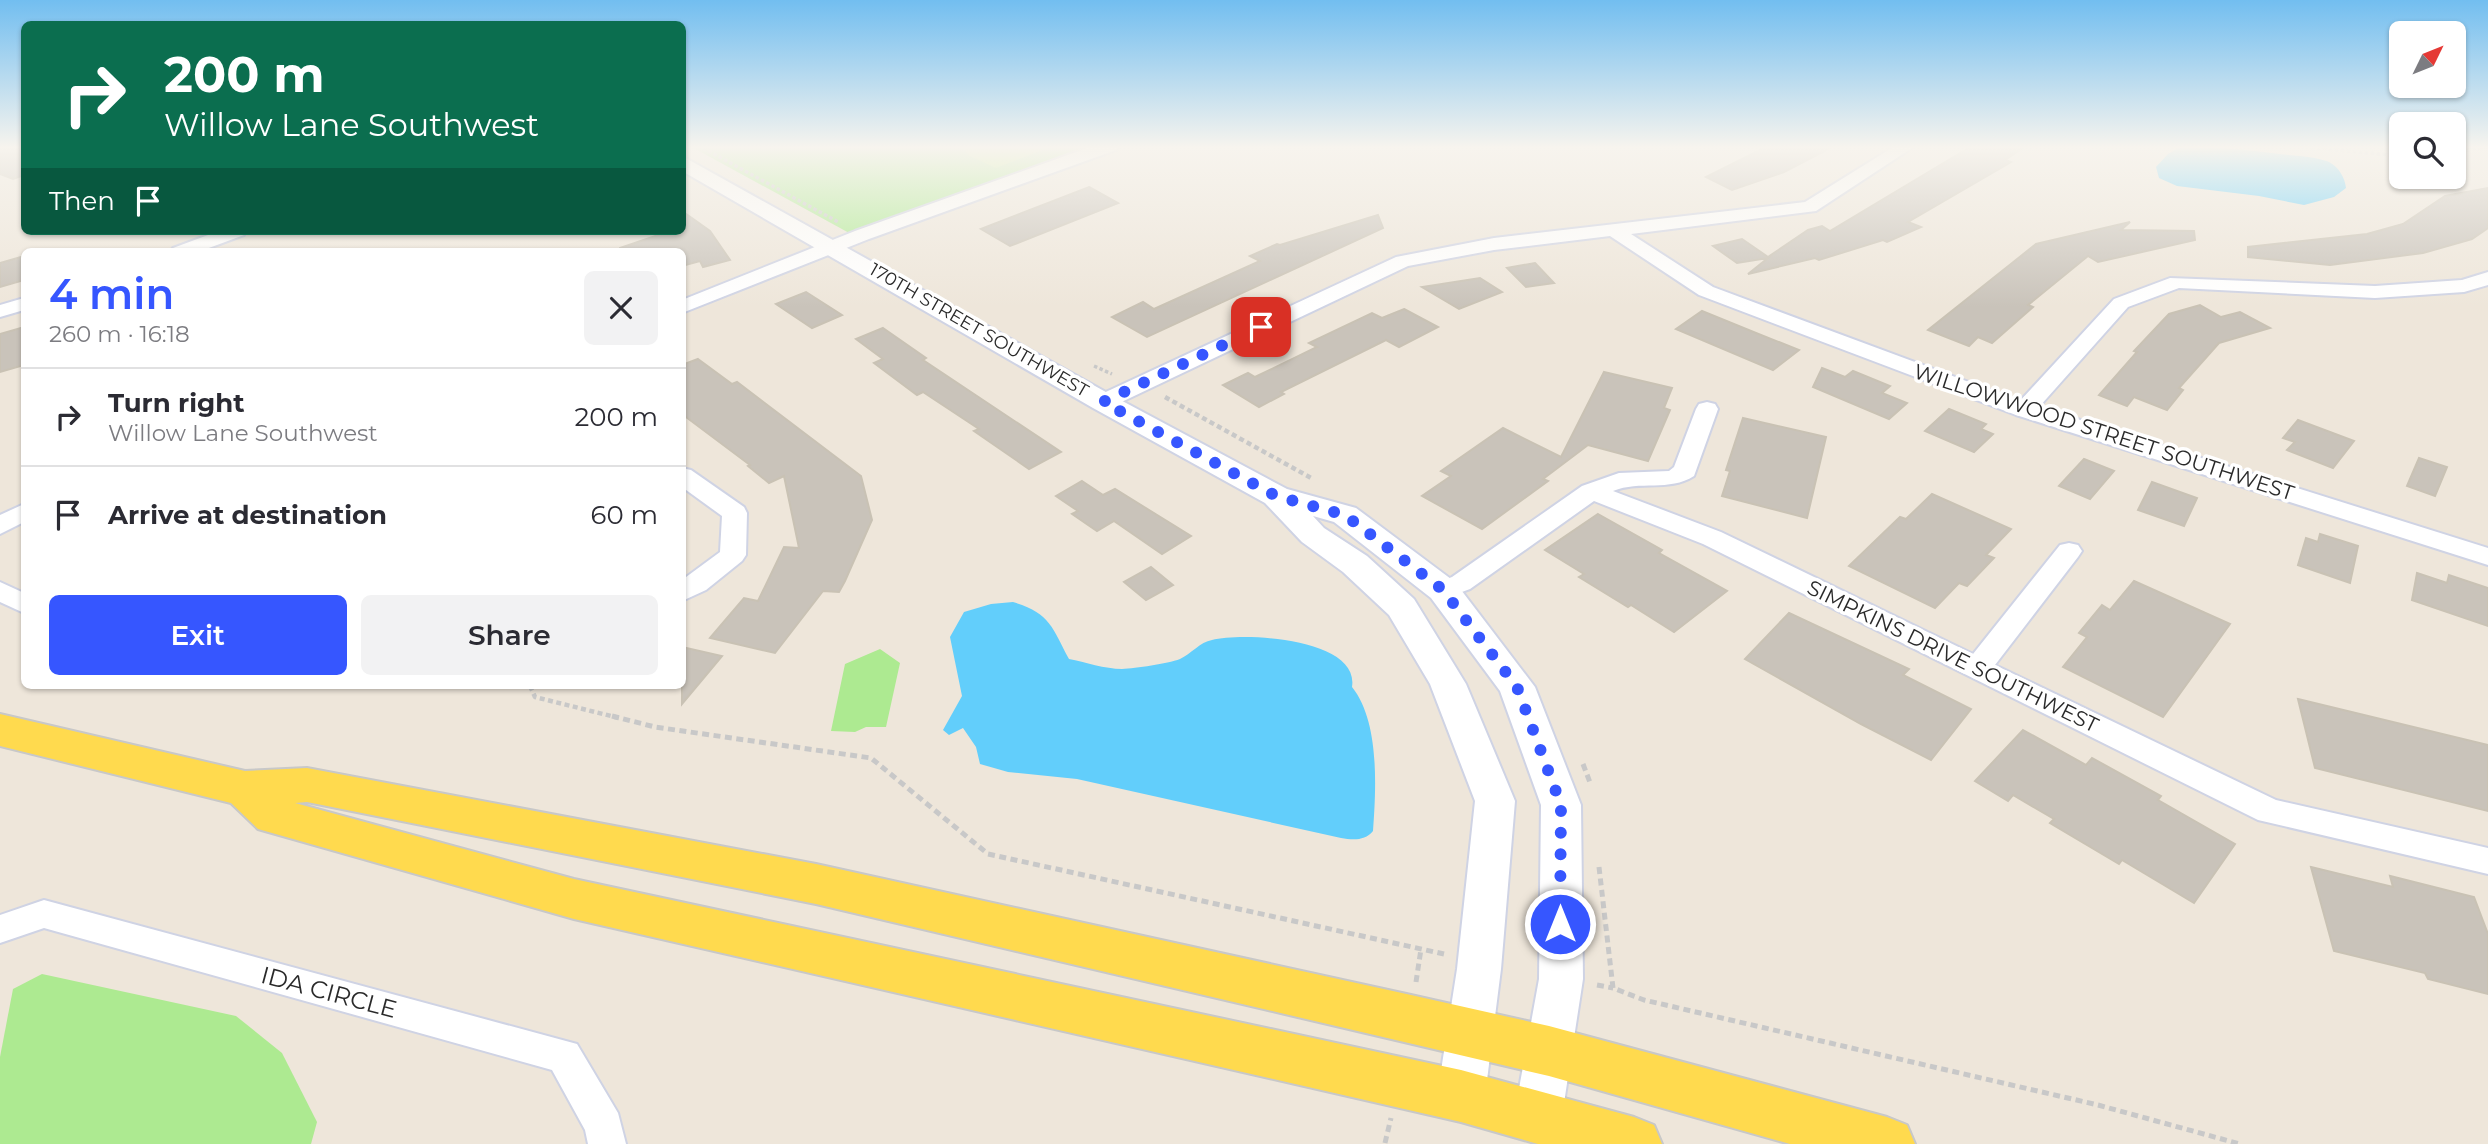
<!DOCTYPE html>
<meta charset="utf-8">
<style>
:root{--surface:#fff;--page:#f2f2f3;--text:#2b2b33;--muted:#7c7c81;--line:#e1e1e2;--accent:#3656ff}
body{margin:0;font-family:Montserrat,sans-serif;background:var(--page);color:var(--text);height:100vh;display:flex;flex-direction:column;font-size:26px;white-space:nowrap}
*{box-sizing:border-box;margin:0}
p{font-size:23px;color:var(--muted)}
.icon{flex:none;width:38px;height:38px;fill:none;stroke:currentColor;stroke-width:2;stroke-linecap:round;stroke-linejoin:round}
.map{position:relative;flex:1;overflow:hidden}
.drawer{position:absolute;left:21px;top:248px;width:665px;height:441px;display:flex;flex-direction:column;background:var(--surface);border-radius:10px;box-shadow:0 2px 5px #0004}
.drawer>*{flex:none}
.top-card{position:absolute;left:21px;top:21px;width:665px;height:214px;border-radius:10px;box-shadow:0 2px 5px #0004;background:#0b6e4f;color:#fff;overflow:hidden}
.needle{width:46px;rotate:47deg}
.tools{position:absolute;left:2389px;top:21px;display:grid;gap:14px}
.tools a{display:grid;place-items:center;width:77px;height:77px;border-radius:10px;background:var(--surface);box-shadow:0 2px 5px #0004;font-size:35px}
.pin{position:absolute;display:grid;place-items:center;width:60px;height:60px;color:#fff;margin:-30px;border-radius:14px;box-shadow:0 4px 10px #0006}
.me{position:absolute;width:77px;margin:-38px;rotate:0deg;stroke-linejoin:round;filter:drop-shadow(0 0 5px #0008)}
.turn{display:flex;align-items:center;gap:24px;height:147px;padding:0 28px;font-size:32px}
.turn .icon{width:91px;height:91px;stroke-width:2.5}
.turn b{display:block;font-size:49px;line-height:60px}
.then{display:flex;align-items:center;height:66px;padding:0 28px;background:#0003;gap:14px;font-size:26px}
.round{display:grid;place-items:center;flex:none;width:74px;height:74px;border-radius:10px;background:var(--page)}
.headline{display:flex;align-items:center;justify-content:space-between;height:119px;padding:0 28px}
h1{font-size:42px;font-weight:600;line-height:52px;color:var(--accent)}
.cta{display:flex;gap:14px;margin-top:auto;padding:14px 28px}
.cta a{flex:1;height:80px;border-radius:10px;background:var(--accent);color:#fff;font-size:28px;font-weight:600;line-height:80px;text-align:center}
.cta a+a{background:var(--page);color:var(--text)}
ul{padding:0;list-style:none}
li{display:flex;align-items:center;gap:21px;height:98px;padding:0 28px;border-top:2px solid var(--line)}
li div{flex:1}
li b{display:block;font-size:26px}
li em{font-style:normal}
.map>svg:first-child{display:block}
.green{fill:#adea91}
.pitch{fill:#c4f38b}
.water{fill:#62cefb}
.building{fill:#c9c3ba;stroke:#c9c2b4;stroke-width:2}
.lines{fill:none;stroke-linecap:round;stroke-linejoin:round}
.minor-casing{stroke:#cfd3e4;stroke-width:4}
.tertiary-casing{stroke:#cfd3e4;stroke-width:4}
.primary-casing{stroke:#c8c8c8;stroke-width:4}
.path-far2{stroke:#c8c8c8;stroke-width:3.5;stroke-dasharray:3.5 2.5;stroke-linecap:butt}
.path-far1{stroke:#c8c8c8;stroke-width:4.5;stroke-dasharray:5 3.5;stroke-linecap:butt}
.path{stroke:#c8c8c8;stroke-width:5;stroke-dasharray:7 4.5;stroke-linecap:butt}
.minor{fill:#fff;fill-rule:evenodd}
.tertiary{fill:#fff;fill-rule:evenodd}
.primary{fill:#ffda4e;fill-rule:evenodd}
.route{stroke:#3656ff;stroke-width:12;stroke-dasharray:0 21.6}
.labels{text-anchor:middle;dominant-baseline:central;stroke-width:7;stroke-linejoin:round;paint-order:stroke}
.far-street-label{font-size:18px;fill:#2a2a2a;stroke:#fff}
.street-label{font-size:21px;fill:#2a2a2a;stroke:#fff}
.near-street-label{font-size:24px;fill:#2a2a2a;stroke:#fff}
</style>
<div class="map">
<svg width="2488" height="1144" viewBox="0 0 2488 1144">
<rect width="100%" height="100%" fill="#eee6da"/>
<!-- green -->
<g class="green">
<path d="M690,146H1087L851,234Z"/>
<path d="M880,649L900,663L886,727H866L855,732L831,731L845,664Z"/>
<path d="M42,974L236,1016L282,1053L317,1122L311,1144H0V1057L13,989Z"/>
</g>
<!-- pitch -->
<path class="pitch" d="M960,146H1053L996,168L970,156Z"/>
<!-- water -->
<g class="water">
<path d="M2182,146C2215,146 2247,150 2280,154C2296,156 2314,156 2329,162C2339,167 2345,178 2346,188L2334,197L2304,205L2259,196L2177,186L2159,178L2156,167L2168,154Z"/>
<path d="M1013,602C1050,613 1052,627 1069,659C1085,662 1105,669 1122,669C1136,668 1167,664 1180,659C1191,654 1200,642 1212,640C1244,632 1360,638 1352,687C1380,722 1376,789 1373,831C1365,841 1353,840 1341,838L1077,779L1008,772L980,764L976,747L963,728L949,735L943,730L962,696L950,637L964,612L991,604Z"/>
</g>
<!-- building -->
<g class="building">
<path d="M0,146H24V175L13,179L0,174Z"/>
<path d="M1768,146H1834L1784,172L1732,190L1706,177Z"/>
<path d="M1972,146H2026L2005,160L2011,162L1908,222L1921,227L1887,242L1883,240L1819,260L1815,258L1748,274L1768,258L1737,263L1713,246L1742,239L1768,257L1808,230L1822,226L1830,231Z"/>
<path d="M1089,187L1118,203L1010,246L981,229Z"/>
<path d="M2488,188V228L2472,239L2423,253L2330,265L2248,257V247L2367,234L2403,224L2445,196Z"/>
<path d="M682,211L710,231L730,260L703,267L700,261L682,266V252H620V248L670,231H682Z"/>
<path d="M1378,215L1383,228L1147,337L1112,317L1143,302L1154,309L1260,261L1250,256L1277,244L1280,245Z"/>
<path d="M2130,222L2121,230L2194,231L2195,240L2098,262L2088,256L2028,305L2033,307L1992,343L1978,337L1969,346L1928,330L2036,244Z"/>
<path d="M24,256V280L0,287V263Z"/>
<path d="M1535,263L1554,283L1526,287L1507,268Z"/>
<path d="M1480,278L1502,292L1459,309L1422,287Z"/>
<path d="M806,292L842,315L812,328L776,304Z"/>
<path d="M2200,305L2221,317L2240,312L2270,328L2219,343L2179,388L2183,390L2167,410L2134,397L2127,406L2099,395L2137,352L2134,351L2169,314Z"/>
<path d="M1404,309L1438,327L1399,347L1386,340L1281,392L1284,394L1259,407L1223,385L1248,373L1255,377L1317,347L1309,343L1372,313L1382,318Z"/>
<path d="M1702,311L1756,333L1799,350L1773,370L1676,329Z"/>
<path d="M24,327V365L0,372V334Z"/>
<path d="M883,328L926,358L923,360L1061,452L1029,469L974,431L979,429L923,392L917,395L874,363L883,359L856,339Z"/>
<path d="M698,359L732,384L737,382L861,476L872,520L845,581L839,592L823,591L775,653L710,638L744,598L758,601L784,547L799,548L784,476L769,483L748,466L750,465L682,414V365Z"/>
<path d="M1822,368L1845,377L1853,371L1890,386L1882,393L1907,403L1889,419L1813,387Z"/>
<path d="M1604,372L1672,388L1664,408L1670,410L1648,461L1588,445L1543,479L1548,481L1482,529L1422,496L1451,476L1441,471L1503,428L1561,457Z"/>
<path d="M1949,409L1986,424L1981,429L1993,434L1974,452L1925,431Z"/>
<path d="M1743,418L1826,437L1807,518L1722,496L1730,471L1726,470Z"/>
<path d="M2298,420L2354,441L2333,468L2287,450L2295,442L2283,438Z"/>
<path d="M2419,458L2447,467L2435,496L2407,486Z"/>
<path d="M2084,459L2114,471L2090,499L2059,486Z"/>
<path d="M1082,481L1103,495L1115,489L1191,536L1162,554L1114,521L1097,531L1072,514L1078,511L1056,496Z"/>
<path d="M2152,482L2197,498L2184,526L2138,510Z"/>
<path d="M1932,494L2011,529L1986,555L1994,558L1967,586L1959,583L1935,608L1849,566L1900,517L1906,519Z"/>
<path d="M1598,514L1662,550L1659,553L1727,591L1674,632L1631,605L1628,607L1579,577L1584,574L1545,550Z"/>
<path d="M2320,534L2358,546L2350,583L2298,565L2306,538L2318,542Z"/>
<path d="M1151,567L1173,585L1146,600L1124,582Z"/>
<path d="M2417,573L2447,583L2449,575L2488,588V626L2412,600Z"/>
<path d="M2134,581L2230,624L2163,717L2063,667L2087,637L2079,633L2102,605L2110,610Z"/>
<path d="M1789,613L1909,669L1903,675L1971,709L1931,760L1861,724L1745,659Z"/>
<path d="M682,647L722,656L682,704Z"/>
<path d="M2298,699L2488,745V811L2315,768Z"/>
<path d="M2023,730L2086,765L2092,758L2161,796L2158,800L2235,844L2194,903L2122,860L2119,864L2050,823L2054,819L2013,795L2008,801L1975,781Z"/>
<path d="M2311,867L2393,887L2390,876L2474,897L2488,934V994L2428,979L2425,973L2334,951Z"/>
</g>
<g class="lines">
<defs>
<g id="minor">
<path d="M1093,146H1118L1116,150L869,239L682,313V300L855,231Z"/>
<path d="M1895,146H1915L1816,211L1631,234L1713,287L2020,401L2114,299L2170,278L2375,286L2462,280L2488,272V285L2464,292L2375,298L2179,288L2128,307L2039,407L2488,548V565L2016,415L1699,295L1610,236L1494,250L1408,266L1111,407H1095L1092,402L1095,397L1396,257L1494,238L1805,202Z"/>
<path d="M219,231H246L244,235L198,252H170L173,248Z"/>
<path d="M24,298V310L0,317V305Z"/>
<path d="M1707,402L1715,404L1718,409L1694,476C1669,492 1640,480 1613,491L1721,532L1973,654L2060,545L2069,543L2078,545L2082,551L2078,557L1995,665L2276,800L2488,848V874L2258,820L1703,544L1594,501L1470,589L1443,599L1434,596L1430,590L1434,584L1452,577L1582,486L1619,473L1669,471L1674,467L1696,409L1699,404Z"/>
<path d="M682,468L691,470L744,507L747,513L746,555L742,561L706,590L682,601V580L720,552L722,516L682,487Z"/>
<path d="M24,504V522L0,534V515Z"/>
<path d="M0,582L24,593V613L0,602Z"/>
<path d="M44,900L577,1044L618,1113L626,1144H588L585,1130L552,1070L44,928L0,943V915Z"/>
</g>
<path id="tertiary" d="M682,156L1113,396L1287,489L1356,508L1455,582L1535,687L1581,805L1583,979L1562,1116L1555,1132L1538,1139L1521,1132L1514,1116L1539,979L1541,805L1500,691L1431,598L1334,522L1313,516L1324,528L1367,556L1414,599L1466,684L1515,801L1501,969L1485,1096L1478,1112L1461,1118L1444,1112L1437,1096L1457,969L1475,801L1430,684L1389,615L1343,572L1302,542L1265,503L1093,408L682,171Z"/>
<path id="primary" d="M0,714L245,771L307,768L816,864L1411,995L1549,1026L1887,1117L1907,1125L1915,1144H1790L1549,1076L816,904L307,802L295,803L574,879L1461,1070L1634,1117L1654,1125L1662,1144H1538L1461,1122L574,919L258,829L231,803L0,746Z"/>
</defs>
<!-- minor casing -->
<use href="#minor" class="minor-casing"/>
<!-- tertiary casing -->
<use href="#tertiary" class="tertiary-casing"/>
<!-- primary casing -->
<use href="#primary" class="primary-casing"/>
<!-- path-far2 -->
<g class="path-far2">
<path d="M2293,146L2401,156"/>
<path d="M703,148L840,223"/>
<path d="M2454,152L2488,147"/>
<path d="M1094,366L1112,374"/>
</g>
<!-- path-far1 -->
<g class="path-far1">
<path d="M1165,397L1313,479"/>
<path d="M530,686L535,697L619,718"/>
</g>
<!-- path -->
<g class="path">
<path d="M612,716L655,727L871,758L988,854L1444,954"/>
<path d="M1583,764L1591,785"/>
<path d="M1599,867L1613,988L1644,1000L2098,1105L2240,1144"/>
<path d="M1416,982L1421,949"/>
<path d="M1597,985L1613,988"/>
<path d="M1385,1143L1391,1118"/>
</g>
<!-- minor -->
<use href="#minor" class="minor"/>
<!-- tertiary -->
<use href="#tertiary" class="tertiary"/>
<!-- primary -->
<use href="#primary" class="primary"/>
</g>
<!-- sky -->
<linearGradient id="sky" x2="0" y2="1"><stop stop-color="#72bef0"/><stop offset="0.48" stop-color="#f7f4ee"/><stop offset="1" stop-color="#f7f4ee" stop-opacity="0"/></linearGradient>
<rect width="2488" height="307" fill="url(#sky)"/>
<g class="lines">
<!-- route -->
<path class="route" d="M1261,327L1103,402L1276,496L1345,515L1443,590L1517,687L1561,805L1560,924"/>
</g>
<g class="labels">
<!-- far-street labels -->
<g class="far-street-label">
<text transform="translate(979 330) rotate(30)">170TH STREET SOUTHWEST</text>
</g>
<!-- street labels -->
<g class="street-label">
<text transform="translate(2104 432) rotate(18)">WILLOWWOOD STREET SOUTHWEST</text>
<text transform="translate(1953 656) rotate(26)">SIMPKINS DRIVE SOUTHWEST</text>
</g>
<!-- near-street labels -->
<g class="near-street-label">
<text transform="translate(329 992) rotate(15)">IDA CIRCLE</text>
</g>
</g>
</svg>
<div class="tools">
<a><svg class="needle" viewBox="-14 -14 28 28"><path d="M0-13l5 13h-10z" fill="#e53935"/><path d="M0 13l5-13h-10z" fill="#7c7c81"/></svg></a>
<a><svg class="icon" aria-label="search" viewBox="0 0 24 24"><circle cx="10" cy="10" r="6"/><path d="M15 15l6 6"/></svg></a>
</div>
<div class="pin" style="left:1261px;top:327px;background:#d93025"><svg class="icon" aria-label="arrive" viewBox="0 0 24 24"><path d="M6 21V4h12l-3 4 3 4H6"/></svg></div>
<svg class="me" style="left:1560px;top:924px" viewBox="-20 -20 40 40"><circle r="17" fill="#3656ff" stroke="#fff" stroke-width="3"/><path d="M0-11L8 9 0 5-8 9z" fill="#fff"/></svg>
<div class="top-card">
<div class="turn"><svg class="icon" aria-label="right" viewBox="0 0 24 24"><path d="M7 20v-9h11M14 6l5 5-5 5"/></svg><div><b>200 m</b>Willow Lane Southwest</div></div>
<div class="then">Then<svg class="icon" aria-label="arrive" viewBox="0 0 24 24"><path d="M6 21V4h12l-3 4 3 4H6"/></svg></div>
</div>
<section class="drawer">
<div class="headline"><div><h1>4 min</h1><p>260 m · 16:18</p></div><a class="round"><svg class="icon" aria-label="close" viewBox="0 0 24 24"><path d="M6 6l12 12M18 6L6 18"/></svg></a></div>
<ul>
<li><svg class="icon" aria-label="right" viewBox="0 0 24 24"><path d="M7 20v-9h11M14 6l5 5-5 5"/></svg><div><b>Turn right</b><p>Willow Lane Southwest</p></div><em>200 m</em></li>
<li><svg class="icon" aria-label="arrive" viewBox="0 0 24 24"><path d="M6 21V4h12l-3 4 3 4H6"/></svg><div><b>Arrive at destination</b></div><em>60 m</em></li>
</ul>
<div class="cta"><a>Exit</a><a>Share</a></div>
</section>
</div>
